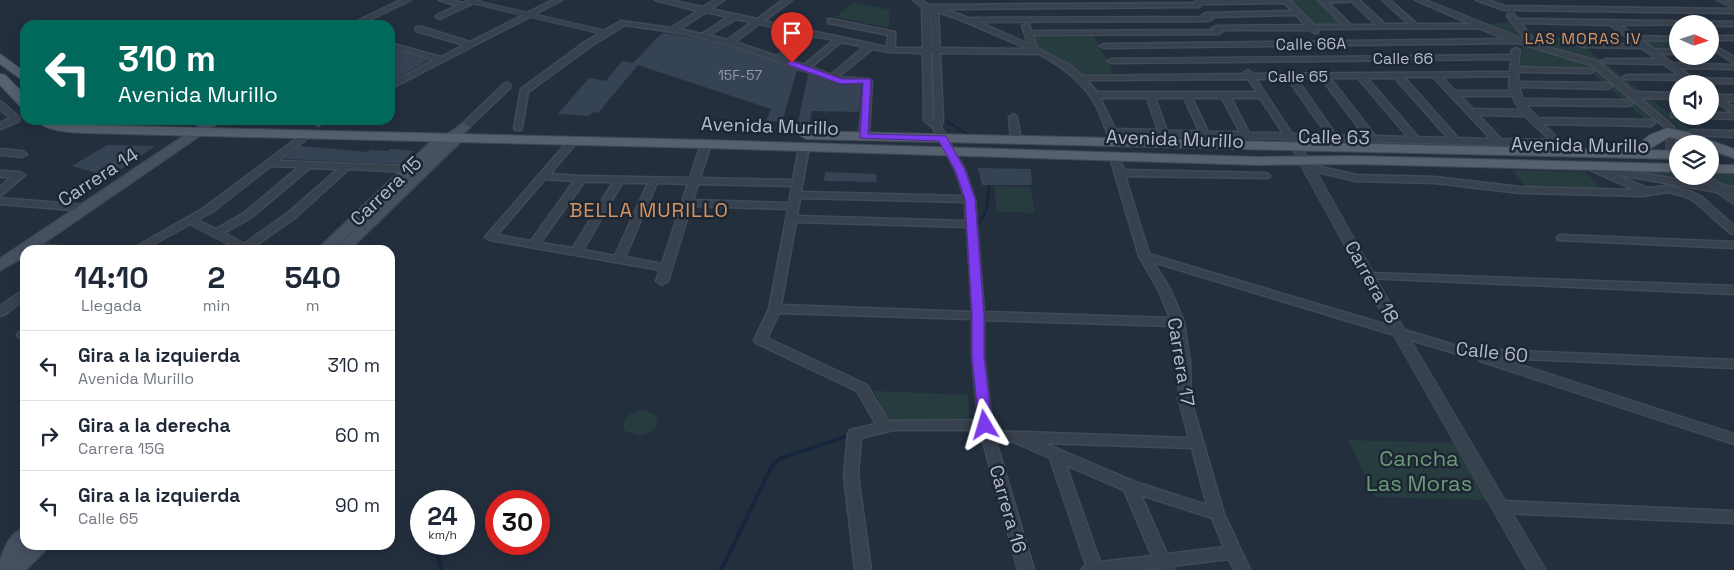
<!DOCTYPE html>
<html lang="es">
<style>
:root{--surface:#fff;--page:#f6f6f7;--text:#1f2937;--muted:#747a83;--line:#e0e1e3}
body{margin:0;font-family:"Space Grotesk",sans-serif;background:var(--page);color:var(--text);height:100vh;display:flex;flex-direction:column;font-size:19px;white-space:nowrap}
*{box-sizing:border-box;margin:0}
p{font-size:16px;color:var(--muted)}
.icon{flex:none;width:28px;height:28px;fill:none;stroke:currentColor;stroke-width:2;stroke-linecap:round;stroke-linejoin:round}
.map{position:relative;flex:1;overflow:hidden}
.sheet{position:absolute;left:20px;top:245px;width:375px;height:305px;display:flex;flex-direction:column;background:var(--surface);border-radius:15px;box-shadow:0 2px 12px #0003}
.sheet>*{flex:none}
.hud{position:absolute;left:20px;top:20px;width:375px;height:105px;border-radius:15px;box-shadow:0 2px 12px #0003;background:#00695c;color:#fff;overflow:hidden}
.needle{width:32px;rotate:93deg}
.tools{position:absolute;left:1669px;top:15px;display:grid;gap:10px}
.tools a{display:grid;place-items:center;width:50px;height:50px;border-radius:50%;background:var(--surface);box-shadow:0 2px 12px #0003;font-size:25px}
.speed{position:absolute;left:410px;top:490px;display:flex;gap:10px;font-size:25px;font-weight:700;text-align:center}
.speed>*{display:grid;place-content:center;width:65px;height:65px;border-radius:50%;background:var(--surface);box-shadow:0 2px 12px #0003;line-height:1}
.speed small{font-size:12px;font-weight:400}
.speed .limit{border:8px solid #d22;background:#fff;color:#111}
.pin{position:absolute;display:grid;place-items:center;width:42px;height:42px;color:#fff;margin:-51px -21px;border-radius:50% 50% 50% 0;rotate:-45deg;box-shadow:0 0 5px #0007}
.pin .icon{rotate:45deg}
.me{position:absolute;width:55px;margin:-28px;rotate:353deg;stroke-linejoin:round;filter:drop-shadow(0 0 4px #0008)}
.turn{display:flex;align-items:center;gap:18px;height:105px;padding:0 15px;font-size:22px}
.turn .icon{width:65px;height:65px;stroke-width:2.5}
.turn b{display:block;font-size:35px;line-height:42px}
.eta{display:flex;justify-content:space-evenly;align-items:center;height:85px;text-align:center}
.eta b{font-size:30px;font-weight:800;line-height:35px}
ul{padding:0;list-style:none}
li{display:flex;align-items:center;gap:15px;height:70px;padding:0 15px;border-top:1px solid var(--line)}
li div{flex:1}
li b{display:block;font-size:19px}
li em{font-style:normal}
.map>svg:first-child{display:block}
.green{fill:#263c3f}
.lines{fill:none;stroke-linecap:round;stroke-linejoin:round}
.stream-far2{stroke:#17263c;stroke-width:2.5}
.stream-far1{stroke:#17263c;stroke-width:3}
.stream{stroke:#17263c;stroke-width:4}
.building{fill:#364354}
.pedestrian-casing{stroke:#414a57;stroke-width:2}
.minor-casing{stroke:#414a57;stroke-width:3}
.tertiary-casing{stroke:#414a57;stroke-width:2}
.secondary-casing{stroke:#414a57;stroke-width:3}
.primary-casing{stroke:#414a57;stroke-width:2}
.pedestrian{fill:#38414e;fill-rule:evenodd}
.minor{fill:#38414e;fill-rule:evenodd}
.tertiary{fill:#38414e;fill-rule:evenodd}
.secondary{fill:#465061;fill-rule:evenodd}
.primary{fill:#56606e;fill-rule:evenodd}
.route{fill:#7c3aed;stroke:#51269a}
.labels{text-anchor:middle;dominant-baseline:central;stroke-width:5;stroke-linejoin:round;paint-order:stroke}
.far-number-label{font-size:14px;fill:#929caa}
.far-neighbourhood-label{font-size:16px;letter-spacing:1px;fill:#d59563;stroke:#1d2633}
.far-street-label{font-size:16px;fill:#b4bcc9;stroke:#1d2633}
.street-label{font-size:19px;fill:#b4bcc9;stroke:#1d2633}
.neighbourhood-label{font-size:20px;letter-spacing:1px;fill:#d59563;stroke:#1d2633}
.near-park-label{font-size:22px;fill:#6b9a76;stroke:#1d2633}
</style>
<div class="map">
<svg width="1734" height="570" viewBox="0 0 1734 570">
<rect width="100%" height="100%" fill="#242f3e"/>
<!-- green -->
<g class="green">
<path d="M1286,0H1322L1349,27L1312,28Z"/>
<path d="M854,2L890,10L889,28L836,17Z"/>
<path d="M1511,22L1523,38L1515,37L1483,25Z"/>
<path d="M1092,33L1115,76L1084,77L1075,68L1036,49L1031,34Z"/>
<path d="M1544,37H1567L1578,46L1584,47L1709,144H1700L1617,77L1606,71L1664,124H1651L1590,71L1519,68L1523,47L1531,46L1549,50L1542,41Z"/>
<path d="M1635,39H1677V51H1652Z"/>
<path d="M1512,170L1586,172L1604,192L1527,188Z"/>
<path d="M1616,171L1677,173L1678,176H1697L1712,186Z"/>
<path d="M1710,174H1734V188L1719,183L1709,176Z"/>
<path d="M994,186L1030,187L1035,213L997,212Z"/>
<path d="M874,391L968,395L969,422L888,421Z"/>
<path d="M644,410L656,416C660,428 650,433 640,436L625,431C619,418 633,411 644,410Z"/>
<path d="M1348,440L1455,443L1489,500L1375,497Z"/>
</g>
<g class="lines">
<!-- stream-far2 -->
<path class="stream-far2" d="M940,117L967,134"/>
<!-- stream-far1 -->
<path class="stream-far1" d="M976,227L986,211L989,186"/>
<!-- stream -->
<g class="stream">
<path d="M434,544L442,570"/>
<path d="M721,570L772,466L781,458L850,435"/>
</g>
</g>
<!-- building -->
<g class="building">
<path d="M662,33L685,36L738,49L797,70L782,122L766,121L771,109L638,65L598,113L593,112L589,116L558,114L589,78L606,81L622,61L633,63Z"/>
<path d="M390,49L429,60L390,81Z"/>
<path d="M808,74L837,85H862L859,112L812,111L809,127H797Z"/>
<path d="M107,145L155,146L110,177L72,166Z"/>
<path d="M300,146L368,152L370,150L388,151L391,149L414,151L400,164L284,159Z"/>
<path d="M978,168L1031,169L1032,185H982Z"/>
<path d="M825,172L877,174L876,182L824,181Z"/>
</g>
<g class="lines">
<defs>
<path id="pedestrian" d="M473,0L607,31L610,33L607,35L471,3V1Z"/>
<g id="minor">
<path d="M401,0H411L359,25H349Z"/>
<path d="M439,0H451L463,3L470,0H480L440,19L436,17L437,15L457,6Z"/>
<path d="M553,0H562L390,89V83L434,60L390,47V43L441,57L464,45L416,31V27H422L470,42Z"/>
<path d="M655,0H669L703,7L715,0H724L711,9L757,19L783,0H792L764,21L887,47L888,35L828,23V19H831L895,32V48H923L922,7L913,0H922L928,5L1194,3L1196,0H1290L1314,25H1343L1318,0H1359L1385,24H1409L1382,0H1390L1417,24H1470L1415,0H1425L1527,41L1507,16L1508,14H1514L1517,19L1734,22V26H1710V24L1620,25L1635,36L1678,37V41L1642,40L1653,49L1678,50V54H1660L1672,63L1734,65V69L1679,68L1693,78L1734,79V83C1721,83 1694,86 1686,80L1624,79L1623,77L1627,75H1679L1664,64L1605,63L1601,61L1605,59H1657L1642,48L1582,47L1578,45L1582,43L1636,44L1610,25L1521,23L1537,44L1597,61L1634,92L1678,93V99L1640,98L1674,127L1678,157L1667,149L1666,128L1591,65L1518,43L1104,48L1100,46L1104,44L1506,39L1479,28L1318,29V33H1315L1309,30H1220L1222,32L1218,34L1033,35L1037,48L1068,64L1082,76L1245,74L1244,72L1248,70L1253,74L1510,72L1511,59L1111,63L1107,61L1111,59L1511,55L1512,50L1516,48L1520,50L1518,67L1590,69L1594,71L1590,73L1518,72V82L1608,83L1612,86L1608,89L1519,87L1523,99L1629,100L1633,103L1629,106L1526,105L1538,118L1651,120L1655,123L1651,126L1543,124L1564,144L1559,147L1295,139L1309,160L1304,163L1301,162L1286,139L1252,138L1251,142H1245L1242,138L1211,137L1210,141H1204L1202,137L1169,136L1168,140H1162L1160,136L1117,135V140H1111C1105,130 1102,118 1097,107C1084,82 1063,67 1039,54L940,53L943,120L941,127L965,170L975,199L984,312L1170,318L1158,289L1139,256L1110,157L1112,155H1118L1124,170L1265,173L1268,174L1270,176L1268,178L1125,176L1149,254L1468,349L1734,360V368L1499,358L1734,434V444L1480,361L1478,358L1464,356L1153,262L1170,289L1184,322L1190,362L1191,400L1224,514L1250,570H1234L1229,559L1172,566L1174,570H1158L1157,568L1141,570H1081L1086,565L1050,458L1014,442L996,441L1034,570H1018L980,430H893L861,438L858,475L871,570H855L844,475L848,434L850,430L876,424L857,391L756,343L754,340L769,309L788,209L691,206L668,281L662,285L656,281L660,270L490,240L485,237L570,139L573,138L578,141L550,174L581,176L690,178L701,144L706,141L711,144L700,178L793,180L799,147L804,144L809,147L801,192L964,196L955,170L933,128L924,120L923,53L888,52L872,49L838,77L868,79L872,81L869,136L864,139L859,136L864,83H838L740,48L686,34L625,25L591,46L528,92L522,128L521,130H515L514,128L521,89L585,42L621,21L671,28L698,11ZM1352,0V2L1376,25H1351L1328,2H1348ZM1285,3L1292,11L1206,13L1202,15L1204,17L969,18L944,9L1199,7L1202,4ZM706,12L728,17L702,34L680,29ZM938,12L956,18L1029,49L940,48ZM930,13L931,14L932,48H931ZM1296,15L1305,25L1216,26L1212,28L1214,30L1031,31L1029,24H1026L1022,26L1028,44L979,22L1209,21L1213,19L1210,17ZM736,19L752,22L727,40L709,35ZM759,24L806,34L777,56L735,42ZM814,36L834,40L804,65L784,58ZM841,42L864,47L831,75L811,67ZM931,53H933L934,121L932,119ZM1510,76L1509,84L1511,91H1455L1442,77ZM1404,77H1433L1491,139L1458,138ZM1296,78H1321L1365,136L1336,135ZM1330,78H1358L1408,137L1375,136ZM1367,78H1395L1448,138L1418,137ZM1248,79L1257,92H1097L1087,80ZM1256,79H1288L1327,135L1292,134ZM1460,96H1513L1515,102L1521,110L1473,109ZM1100,98H1147L1158,130L1115,129ZM1155,98H1184L1199,131H1167ZM1192,98H1222L1240,132H1208ZM1231,98H1260L1283,133H1249ZM1478,115L1525,116L1550,140L1501,139ZM545,179L574,181L531,241L497,235ZM584,182H613L573,248L540,243ZM622,183H648L615,256L583,250ZM657,183L688,184L662,264L625,257ZM698,184L792,186L789,203L693,200ZM800,198L965,202L966,221L797,216ZM796,222L967,227L972,312L781,305ZM779,313L972,319V356L978,420L888,421L867,385L767,338ZM984,320L1173,326L1178,362L1179,400L1189,438L993,431L984,356ZM1043,443L1192,448L1207,505L1135,482ZM1066,465L1124,490L1152,556L1100,562ZM1141,495L1212,518L1224,547L1167,554Z"/>
<path d="M1476,0H1487L1505,6L1734,9V13L1504,10Z"/>
<path d="M1717,0H1727L1734,3V8Z"/>
<rect x="1710" y="36" width="24" height="4"/>
<path d="M1710,43L1734,57V63L1710,48Z"/>
<path d="M507,83L510,84V88L467,129H461V125L504,84Z"/>
<path d="M1710,91L1718,95H1734V101H1725L1734,107V119L1707,118L1706,116H1710V113H1733L1710,98Z"/>
<path d="M0,101L19,117V121L0,129V123L10,118L0,109Z"/>
<path d="M1674,112H1678V116H1682L1671,117V113Z"/>
<path d="M1013,114L1017,117L1021,140L1016,143L1011,140L1009,117Z"/>
<path d="M317,120H327L318,126L314,123Z"/>
<path d="M1693,130L1734,131V137L1690,135V131Z"/>
<path d="M307,131L312,134L310,136L278,161L409,166L414,169L409,172L349,169L296,217L252,248L253,250H240L190,224L143,250H130L204,208ZM271,166L299,167L244,213L216,229L197,220L212,212ZM310,168L338,169L288,213L244,244L224,233L252,217Z"/>
<path d="M0,149L22,151L27,154L22,157L0,155Z"/>
<path d="M1586,162L1611,172L1612,169L1615,168L1708,185L1698,176C1716,176 1716,187 1734,187V193H1730L1734,196V204L1717,192L1614,174L1647,188L1668,186L1692,192L1702,197L1734,226V234L1730,233L1694,201L1684,196L1668,192L1643,196L1520,193L1435,183L1356,181L1305,169L1303,167L1308,164L1356,175L1435,177L1520,187L1635,190L1583,167L1581,165Z"/>
<path d="M0,171L20,172L25,175L3,194L0,195V187L11,177H0Z"/>
<path d="M0,198L85,205L90,208L85,211L0,204Z"/>
<path d="M1562,235L1734,242V248L1558,240L1557,238L1558,236Z"/>
<path d="M28,243L66,247L71,250L24,248L23,246Z"/>
<path d="M1370,273L1734,286V294L1366,278L1364,276L1366,274Z"/>
<path d="M25,289V299L4,315L0,316V306Z"/>
<path d="M25,330V338H19L17,335L19,332Z"/>
<path d="M1501,501L1734,511V523L1501,513L1496,511L1494,507L1496,503Z"/>
</g>
<path id="tertiary" d="M1304,157L1310,160L1406,332L1546,570H1527L1392,332L1298,160Z"/>
<g id="secondary">
<path d="M208,120H222L33,250H25V256L0,270V259Z"/>
<path d="M464,123L470,127L459,137L461,140L459,143L349,250H334L445,143L332,250H317L436,137L447,135Z"/>
<path d="M25,528V545H47L44,551L25,570H0C0,555 9,533 25,528Z"/>
</g>
<g id="primary">
<path d="M0,54L25,72V82L0,64Z"/>
<path d="M0,74L5,75L25,95V107L20,106L0,85Z"/>
<path d="M36,120H56L85,125L706,140L1258,157L1353,156L1678,164V172L1353,164L1258,165L706,148L85,133C70,132 46,132 36,120Z"/>
<path d="M1668,128L1687,132L1734,149V158L1710,150V144H1693L1669,137L1648,150L1678,151V159L806,139L799,135L806,131L1630,150L1650,135Z"/>
<rect x="1710" y="165" width="24" height="8"/>
</g>
</defs>
<!-- pedestrian casing -->
<use href="#pedestrian" class="pedestrian-casing"/>
<!-- minor casing -->
<use href="#minor" class="minor-casing"/>
<!-- tertiary casing -->
<use href="#tertiary" class="tertiary-casing"/>
<!-- secondary casing -->
<use href="#secondary" class="secondary-casing"/>
<!-- primary casing -->
<use href="#primary" class="primary-casing"/>
<!-- pedestrian -->
<use href="#pedestrian" class="pedestrian"/>
<!-- minor -->
<use href="#minor" class="minor"/>
<!-- tertiary -->
<use href="#tertiary" class="tertiary"/>
<!-- secondary -->
<use href="#secondary" class="secondary"/>
<!-- primary -->
<use href="#primary" class="primary"/>
</g>
<!-- route -->
<path class="route" d="M792,61L842,79H871L868,134L946,136L965,170L975,199L984,315V356L992,425L990,428H980L979,425L972,356V315L965,199L955,170L939,141L860,138L863,83L841,84L789,65L787,63Z"/>
<g class="labels">
<!-- far-number labels -->
<g class="far-number-label">
<text x="740" y="75">15F-57</text>
</g>
<!-- far-neighbourhood labels -->
<g class="far-neighbourhood-label">
<text x="1583" y="38">LAS MORAS IV</text>
</g>
<!-- far-street labels -->
<g class="far-street-label">
<text transform="translate(1311 44) rotate(-1)">Calle 66A</text>
<text x="1403" y="58">Calle 66</text>
<text x="1298" y="76">Calle 65</text>
</g>
<!-- street labels -->
<g class="street-label">
<text transform="translate(770 126) rotate(2)">Avenida Murillo</text>
<text transform="translate(1334 137) rotate(1)">Calle 63</text>
<text transform="translate(1175 139) rotate(2)">Avenida Murillo</text>
<text transform="translate(1580 145) rotate(1)">Avenida Murillo</text>
<text transform="translate(98 177) rotate(-33)">Carrera 14</text>
<text transform="translate(386 191) rotate(-44)">Carrera 15</text>
<text transform="translate(1372 282) rotate(61)">Carrera 18</text>
<text transform="translate(1492 352) rotate(6)">Calle 60</text>
<text transform="translate(1181 362) rotate(81)">Carrera 17</text>
<text transform="translate(1008 509) rotate(74)">Carrera 16</text>
</g>
<!-- neighbourhood labels -->
<g class="neighbourhood-label">
<text x="649" y="210">BELLA MURILLO</text>
</g>
<!-- near-park labels -->
<g class="near-park-label">
<text x="1419" y="458">Cancha<tspan x="1419" dy="25">Las Moras</tspan></text>
</g>
</g>
</svg>
<div class="tools">
<a><svg class="needle" viewBox="-14 -14 28 28"><path d="M0-13l5 13h-10z" fill="#e53935"/><path d="M0 13l5-13h-10z" fill="#747a83"/></svg></a>
<a><svg class="icon" aria-label="sound" viewBox="0 0 24 24"><path d="M4 9h4l5-4v14l-5-4H4zM17 9q2 3 0 6"/></svg></a>
<a><svg class="icon" aria-label="layers" viewBox="0 0 24 24"><path d="M12 4l9 5-9 5-9-5zM3 14l9 5 9-5"/></svg></a>
</div>
<div class="speed"><div>24<small>km/h</small></div><div class="limit">30</div></div>
<div class="pin" style="left:792px;top:63px;background:#d93025"><svg class="icon" aria-label="arrive" viewBox="0 0 24 24"><path d="M6 21V4h12l-3 4 3 4H6"/></svg></div>
<svg class="me" style="left:985px;top:425px" viewBox="-20 -20 40 40"><path d="M0-17L14 15 0 8-14 15z" fill="#7c3aed" stroke="#fff" stroke-width="4"/></svg>
<div class="hud">
<div class="turn"><svg class="icon" aria-label="left" viewBox="0 0 24 24"><path d="M17 20v-9H6M10 6l-5 5 5 5"/></svg><div><b>310 m</b>Avenida Murillo</div></div>
</div>
<section class="sheet">
<div class="eta">
<div><b>14:10</b><p>Llegada</p></div>
<div><b>2</b><p>min</p></div>
<div><b>540</b><p>m</p></div>
</div>
<ul>
<li><svg class="icon" aria-label="left" viewBox="0 0 24 24"><path d="M17 20v-9H6M10 6l-5 5 5 5"/></svg><div><b>Gira a la izquierda</b><p>Avenida Murillo</p></div><em>310 m</em></li>
<li><svg class="icon" aria-label="right" viewBox="0 0 24 24"><path d="M7 20v-9h11M14 6l5 5-5 5"/></svg><div><b>Gira a la derecha</b><p>Carrera 15G</p></div><em>60 m</em></li>
<li><svg class="icon" aria-label="left" viewBox="0 0 24 24"><path d="M17 20v-9H6M10 6l-5 5 5 5"/></svg><div><b>Gira a la izquierda</b><p>Calle 65</p></div><em>90 m</em></li>
</ul>
</section>
</div>
